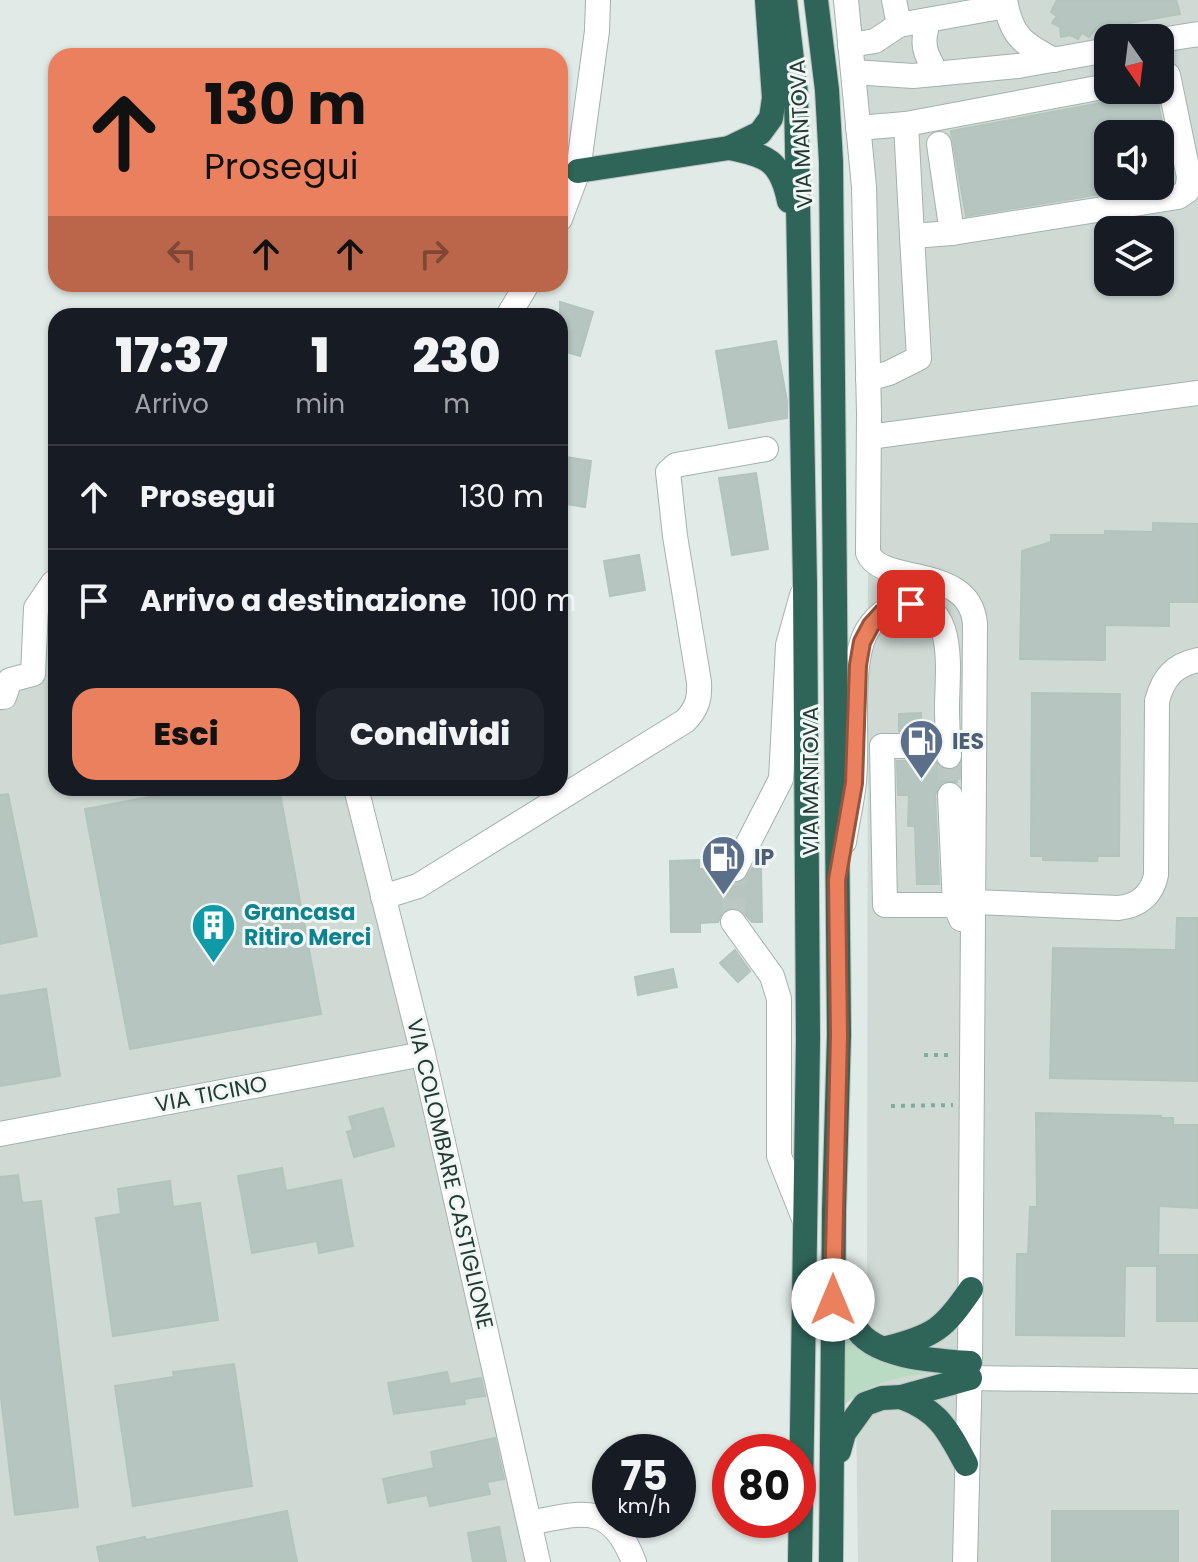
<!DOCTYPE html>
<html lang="it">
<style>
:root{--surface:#171b24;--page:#20242c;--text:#f1f3f6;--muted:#9ea1a6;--line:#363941;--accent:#ea805e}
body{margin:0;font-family:Poppins,sans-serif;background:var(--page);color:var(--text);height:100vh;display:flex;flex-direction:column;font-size:30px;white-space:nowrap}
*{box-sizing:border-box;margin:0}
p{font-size:26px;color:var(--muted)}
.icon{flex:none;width:44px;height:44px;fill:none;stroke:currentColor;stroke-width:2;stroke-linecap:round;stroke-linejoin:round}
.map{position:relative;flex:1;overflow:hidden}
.sheet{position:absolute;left:48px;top:308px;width:520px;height:488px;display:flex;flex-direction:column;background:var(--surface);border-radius:24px;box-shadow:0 2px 6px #0004}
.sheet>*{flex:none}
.banner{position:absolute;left:48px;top:48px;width:520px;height:244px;border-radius:24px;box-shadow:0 2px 6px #0004;background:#ea805e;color:#111;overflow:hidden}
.needle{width:52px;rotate:166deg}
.fabs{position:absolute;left:1094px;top:24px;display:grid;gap:16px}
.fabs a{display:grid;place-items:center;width:80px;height:80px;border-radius:16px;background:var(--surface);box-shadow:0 2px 6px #0004;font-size:40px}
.speed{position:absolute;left:592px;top:1434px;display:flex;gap:16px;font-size:40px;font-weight:700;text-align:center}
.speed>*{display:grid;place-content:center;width:104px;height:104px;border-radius:50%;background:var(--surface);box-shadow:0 2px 6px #0004;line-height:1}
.speed small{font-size:20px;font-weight:400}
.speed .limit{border:12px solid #d22;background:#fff;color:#111}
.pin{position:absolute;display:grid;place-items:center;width:68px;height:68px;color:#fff;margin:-34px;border-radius:16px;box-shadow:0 4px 12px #0006}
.me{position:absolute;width:88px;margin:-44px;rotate:0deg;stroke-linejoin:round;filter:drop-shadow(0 0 6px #0008)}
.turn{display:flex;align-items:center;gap:28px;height:168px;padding:0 24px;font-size:36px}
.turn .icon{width:104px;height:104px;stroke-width:2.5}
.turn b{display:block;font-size:56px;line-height:68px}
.lanes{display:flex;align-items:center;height:76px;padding:0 24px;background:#0003;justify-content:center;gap:40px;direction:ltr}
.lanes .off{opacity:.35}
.eta{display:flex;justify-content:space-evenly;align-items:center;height:136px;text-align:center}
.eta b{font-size:48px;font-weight:800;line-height:56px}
.action{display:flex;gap:16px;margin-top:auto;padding:16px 24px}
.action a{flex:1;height:92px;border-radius:24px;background:var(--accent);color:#111;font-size:32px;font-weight:800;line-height:92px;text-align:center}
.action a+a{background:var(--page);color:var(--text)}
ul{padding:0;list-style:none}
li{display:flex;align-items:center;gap:24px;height:104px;padding:0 24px;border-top:2px solid var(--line)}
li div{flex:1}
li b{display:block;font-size:30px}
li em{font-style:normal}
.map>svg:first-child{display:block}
.built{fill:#cfdad5;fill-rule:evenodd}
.green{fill:#badbc3}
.building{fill:#b6c5bf;stroke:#b3c4bd;stroke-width:2}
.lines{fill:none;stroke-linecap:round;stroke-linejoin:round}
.minor-tunnel{stroke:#bac7c2;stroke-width:24;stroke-dasharray:24 12;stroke-linecap:butt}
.minor-casing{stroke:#a3b2ad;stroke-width:26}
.highway-casing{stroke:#bdc4c2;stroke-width:26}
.path{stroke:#82ac9f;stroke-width:4;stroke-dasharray:4 6;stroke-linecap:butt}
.minor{stroke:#fff;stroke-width:24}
.highway{stroke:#2f6459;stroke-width:24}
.route-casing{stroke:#98533d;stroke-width:20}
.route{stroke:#ea805e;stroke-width:14}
.labels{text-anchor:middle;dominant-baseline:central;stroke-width:6;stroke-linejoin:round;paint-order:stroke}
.street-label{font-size:22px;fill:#223a33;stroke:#f1f7f4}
.service-label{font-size:22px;font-weight:bold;fill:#4e5e75;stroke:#f1f7f4;text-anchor:start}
.culture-label{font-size:22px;font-weight:bold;fill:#0d838f;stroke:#f1f7f4;text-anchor:start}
</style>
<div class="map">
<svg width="1198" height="1562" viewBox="0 0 1198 1562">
<rect width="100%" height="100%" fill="#e0eae6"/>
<!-- built -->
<g class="built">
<path d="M846,0H1198V1562H858L856,1413L867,1341L868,553ZM1108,38H1160V90H1108ZM1108,134H1160V186H1108ZM1108,230H1160V282H1108Z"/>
<path d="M56,583V788H356L538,1562H0V697L33,673L36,608Z"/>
</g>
<!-- green -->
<path class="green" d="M845,1330L941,1371C905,1377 870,1379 843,1407Z"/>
<!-- building -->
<g class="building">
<path d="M1057,0H1176L1180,14L1096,29L1089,37L1082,33L1078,39L1070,35L1061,37L1060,27L1052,23L1057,16L1051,12Z"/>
<path d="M1138,90L1156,91L1173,182L1160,185V134H1108V193L966,216L951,131L1111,101L1121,93Z"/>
<path d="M560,302L593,312L580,356L560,350Z"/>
<path d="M776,341L787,401V418L729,428L716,351Z"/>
<path d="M560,456L591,461L585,507L560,503Z"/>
<path d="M756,473L768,549L732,555L719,478Z"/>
<path d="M1153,523L1198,524V602H1169V626L1105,625V660L1020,659L1022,551L1051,542V535H1105V531L1153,532Z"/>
<path d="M639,555L645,590L610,596L604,561Z"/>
<path d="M1032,693L1120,694L1119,856H1098L1097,861L1043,860V856H1031Z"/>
<path d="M921,713L922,731H899V714Z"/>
<path d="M897,761H935L943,770L957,769V782H943L935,795L939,884H917L915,826H908L909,795H898Z"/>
<path d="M198,788H279L321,1014L130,1049L85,809Z"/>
<path d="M8,794L37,936L0,944V795Z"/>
<path d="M699,860V869H720L723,878L735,884L744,881L752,868H761L762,922H752L740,909L731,907L724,910L718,922L700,923V932H671L670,861Z"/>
<path d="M1177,918H1198V1081L1050,1078L1053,948L1176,950Z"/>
<path d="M735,950L750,971L738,982L720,963Z"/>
<path d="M673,969L677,987L638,995L635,977Z"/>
<path d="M46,989L60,1076L0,1086V996Z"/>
<path d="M383,1108L394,1146L354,1157L347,1132L353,1130L349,1117Z"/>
<path d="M1036,1113L1161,1116L1160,1118H1173V1125H1198V1208L1159,1206L1158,1255H1198L1197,1321H1157V1266H1125L1124,1336L1016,1335L1017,1254H1028L1030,1207H1037Z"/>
<path d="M282,1168L286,1191L341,1180L353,1246L319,1253L317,1241L252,1253L238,1176Z"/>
<path d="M18,1175L22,1203L41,1201L78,1507L15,1515L0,1389V1177Z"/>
<path d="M170,1181L173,1207L200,1203L218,1320L113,1336L96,1218L121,1214L118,1189Z"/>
<path d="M234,1364L252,1486L133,1506L115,1386L174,1377L173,1372Z"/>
<path d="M447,1372L450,1384L481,1378L485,1396L464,1399L465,1404L394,1414L388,1383Z"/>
<path d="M495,1438L504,1479L487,1482L490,1494L430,1506L427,1495L388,1503L383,1479L434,1468L431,1452Z"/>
<path d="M287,1511L297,1562H100L97,1547L145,1537L146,1540Z"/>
<rect x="1052" y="1511" width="126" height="51"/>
<path d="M499,1527L506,1562H473L468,1533Z"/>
</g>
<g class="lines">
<!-- minor-tunnel -->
<g class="minor-tunnel">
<path d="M949,756L950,795"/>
<path d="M733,922L735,869"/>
</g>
<defs>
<g id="minor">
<path d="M846,0L864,187L869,413L868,553C881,586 970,563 975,624L970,1363L965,1562"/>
<path d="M894,0L899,25"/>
<path d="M1005,0C1011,36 1023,44 1054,60"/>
<path d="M929,20C920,43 925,54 937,74"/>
<path d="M1160,40L1198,34"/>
<path d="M850,45L875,41L899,25L1006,6"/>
<path d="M853,72L913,76L1018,66L1108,50"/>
<path d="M906,124L912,236L952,233L1178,197L1187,191L1189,177L1168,75L1160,77"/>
<path d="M858,128L906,124L1108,86"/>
<path d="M939,144L952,233"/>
<path d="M560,219L578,171L597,31L598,0"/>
<path d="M508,316L527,284"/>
<path d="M868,379L889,373L919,358L912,236"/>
<path d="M869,437L1198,393"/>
<path d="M0,697H4L10,680L33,674L36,608L53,583H56"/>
<path d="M949,746H882L885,905H955"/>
<path d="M356,788L423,1054L538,1562"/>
<path d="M950,795L955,905L961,919"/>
<path d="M844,842C847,822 852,802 854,782C858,742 850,678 862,642C867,626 882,608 899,605C959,593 947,673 947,707C947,723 948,740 949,756"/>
<path d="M735,869L781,779L788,645L802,595"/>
<path d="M383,897L418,886L685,721C697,709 700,699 699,682L675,536L668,472L676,465L766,449"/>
<path d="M974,902L1118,908C1139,906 1152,895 1156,875L1157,701C1163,678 1174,665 1198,660"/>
<path d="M733,922L772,976L779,999V1156L805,1221"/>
<path d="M0,1134L423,1054"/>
<path d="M970,1378L1198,1381"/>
<path d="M530,1523C583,1512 611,1502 634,1562"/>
</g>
<g id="highway">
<path d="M785,0L796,94L805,585L808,1040L800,1562"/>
<path d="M816,0L827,90L831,162L839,1035L834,1211L831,1562"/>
<path d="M729,148C767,155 781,161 789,201"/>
<path d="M578,171L729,148L760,133L771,118L774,98L767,0"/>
<path d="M847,1283C848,1298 848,1313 855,1326C871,1358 938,1361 970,1363"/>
<path d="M887,1348C934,1336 944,1329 971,1289"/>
<path d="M901,1397C939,1411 948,1430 966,1464"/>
<path d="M839,1451L844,1433L865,1404L882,1398L901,1397L970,1378"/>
</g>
</defs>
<!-- minor casing -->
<use href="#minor" class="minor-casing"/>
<!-- highway casing -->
<use href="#highway" class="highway-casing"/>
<!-- path -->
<g class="path">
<path d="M924,1055H953"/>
<path d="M891,1106L953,1105"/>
</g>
<!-- minor -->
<use href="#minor" class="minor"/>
<!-- highway -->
<use href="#highway" class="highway"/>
</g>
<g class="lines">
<defs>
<path id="route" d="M833,1300L839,1035L837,880L854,783L858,665L862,642L871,625L882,613L896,605L911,604"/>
</defs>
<!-- route casing -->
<use href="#route" class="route-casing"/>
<!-- route -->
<use href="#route" class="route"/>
</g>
<!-- icons -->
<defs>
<symbol id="fuel-pin" viewBox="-11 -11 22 30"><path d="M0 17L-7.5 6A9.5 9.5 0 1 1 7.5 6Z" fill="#5c6f8a" stroke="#f1f7f4"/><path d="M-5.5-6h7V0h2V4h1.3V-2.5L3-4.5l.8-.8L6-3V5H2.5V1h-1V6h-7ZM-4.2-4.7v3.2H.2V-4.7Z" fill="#fff"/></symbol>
<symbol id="building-pin" viewBox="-11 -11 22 30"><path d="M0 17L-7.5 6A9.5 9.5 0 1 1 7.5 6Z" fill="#0f9aa8" stroke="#f1f7f4"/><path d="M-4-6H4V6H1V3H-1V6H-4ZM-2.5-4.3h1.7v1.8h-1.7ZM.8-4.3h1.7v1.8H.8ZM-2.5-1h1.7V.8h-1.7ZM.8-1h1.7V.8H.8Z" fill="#fff"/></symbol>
</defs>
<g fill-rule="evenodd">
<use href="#fuel-pin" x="896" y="716" width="51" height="69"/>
<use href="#fuel-pin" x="698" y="832" width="51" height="69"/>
<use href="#building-pin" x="188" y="900" width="51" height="69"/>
</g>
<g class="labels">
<!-- street labels -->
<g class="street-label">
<text transform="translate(801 134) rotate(-93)">VIA MANTOVA</text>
<text transform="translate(810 781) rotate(-90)">VIA MANTOVA</text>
<text transform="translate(211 1094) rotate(-11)">VIA TICINO</text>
<text transform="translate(450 1174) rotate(77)">VIA COLOMBARE CASTIGLIONE</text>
</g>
<!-- service labels -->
<g class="service-label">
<text x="952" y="741">IES</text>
<text x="754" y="857">IP</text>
</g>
<!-- culture labels -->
<g class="culture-label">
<text x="244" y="912">Grancasa<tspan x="244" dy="25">Ritiro Merci</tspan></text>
</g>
</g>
</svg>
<div class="fabs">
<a><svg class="needle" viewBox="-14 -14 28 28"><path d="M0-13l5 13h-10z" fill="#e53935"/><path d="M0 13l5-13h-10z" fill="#9ea1a6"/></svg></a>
<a><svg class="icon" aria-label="sound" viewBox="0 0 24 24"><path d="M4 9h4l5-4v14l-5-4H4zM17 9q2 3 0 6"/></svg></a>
<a><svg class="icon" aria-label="layers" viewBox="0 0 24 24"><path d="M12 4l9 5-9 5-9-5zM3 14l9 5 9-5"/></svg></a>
</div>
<div class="speed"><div>75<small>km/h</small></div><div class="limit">80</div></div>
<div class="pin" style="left:911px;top:604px;background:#d93025"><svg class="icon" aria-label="arrive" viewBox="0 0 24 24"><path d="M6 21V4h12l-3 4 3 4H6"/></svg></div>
<svg class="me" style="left:833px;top:1300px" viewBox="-20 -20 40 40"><circle r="19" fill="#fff"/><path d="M0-13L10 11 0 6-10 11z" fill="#ea805e"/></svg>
<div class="banner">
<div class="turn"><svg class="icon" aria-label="ahead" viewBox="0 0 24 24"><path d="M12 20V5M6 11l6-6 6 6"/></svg><div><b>130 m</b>Prosegui</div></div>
<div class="lanes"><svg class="icon off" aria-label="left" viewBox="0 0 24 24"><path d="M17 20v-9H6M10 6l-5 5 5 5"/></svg><svg class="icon" aria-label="ahead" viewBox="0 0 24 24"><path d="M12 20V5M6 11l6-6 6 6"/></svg><svg class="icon" aria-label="ahead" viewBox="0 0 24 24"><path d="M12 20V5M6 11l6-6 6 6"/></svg><svg class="icon off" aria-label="right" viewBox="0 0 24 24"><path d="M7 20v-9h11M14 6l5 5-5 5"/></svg></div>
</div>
<section class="sheet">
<div class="eta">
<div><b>17:37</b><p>Arrivo</p></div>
<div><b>1</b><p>min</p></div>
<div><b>230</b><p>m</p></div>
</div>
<ul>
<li><svg class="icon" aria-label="ahead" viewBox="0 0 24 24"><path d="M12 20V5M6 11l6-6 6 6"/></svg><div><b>Prosegui</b></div><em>130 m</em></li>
<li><svg class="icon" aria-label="arrive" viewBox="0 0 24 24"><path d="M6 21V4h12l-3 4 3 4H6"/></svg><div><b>Arrivo a destinazione</b></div><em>100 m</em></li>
</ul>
<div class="action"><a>Esci</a><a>Condividi</a></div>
</section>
</div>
